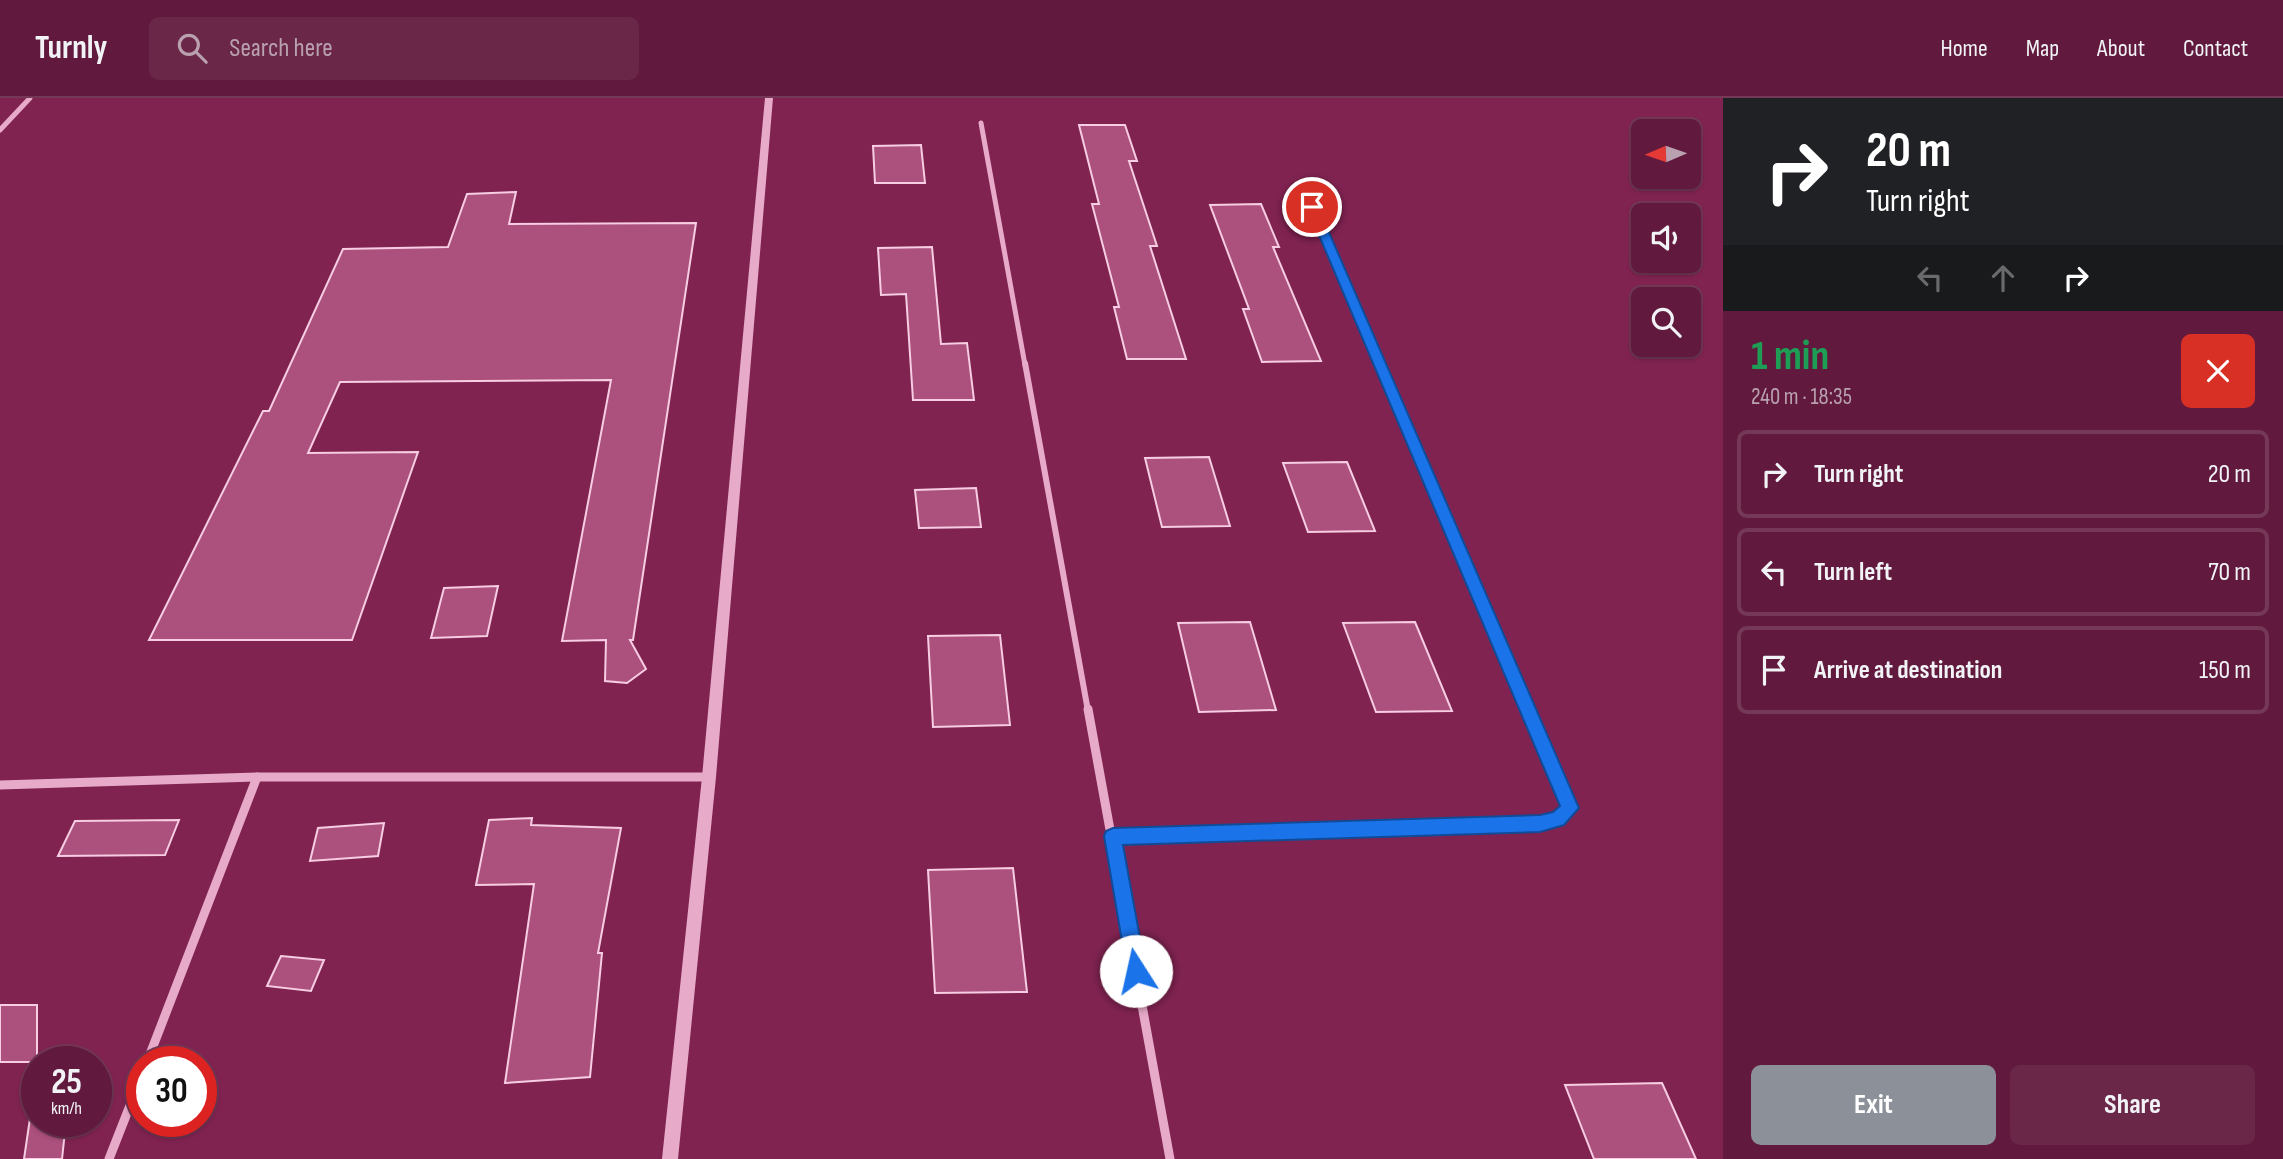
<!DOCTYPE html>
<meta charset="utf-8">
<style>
:root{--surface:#611a3d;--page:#6a2748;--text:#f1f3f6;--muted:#baa1b0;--line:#753857;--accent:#8c9099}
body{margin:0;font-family:"Sofia Sans Condensed",sans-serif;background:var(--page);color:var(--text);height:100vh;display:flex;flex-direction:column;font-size:26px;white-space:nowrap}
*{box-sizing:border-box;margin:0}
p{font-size:23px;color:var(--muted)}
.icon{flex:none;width:38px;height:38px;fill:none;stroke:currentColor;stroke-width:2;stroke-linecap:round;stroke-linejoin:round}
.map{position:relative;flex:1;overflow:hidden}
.details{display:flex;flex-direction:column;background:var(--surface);width:560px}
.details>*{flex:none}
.banner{background:#202124;color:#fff;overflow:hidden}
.needle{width:46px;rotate:268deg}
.tools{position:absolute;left:1631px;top:21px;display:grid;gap:14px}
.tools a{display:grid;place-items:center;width:70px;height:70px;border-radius:10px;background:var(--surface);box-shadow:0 2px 5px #0004,0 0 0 2px var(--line);font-size:35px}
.speed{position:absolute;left:21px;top:948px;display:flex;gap:14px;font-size:35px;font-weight:700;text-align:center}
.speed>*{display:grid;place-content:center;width:91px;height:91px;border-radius:50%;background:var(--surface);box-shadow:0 2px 5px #0004,0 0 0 2px var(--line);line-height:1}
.speed small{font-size:18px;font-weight:400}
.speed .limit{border:10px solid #d22;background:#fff;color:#111}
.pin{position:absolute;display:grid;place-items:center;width:60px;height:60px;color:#fff;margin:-30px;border:4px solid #fff;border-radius:50%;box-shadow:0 2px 7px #0007}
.me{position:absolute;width:77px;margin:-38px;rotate:350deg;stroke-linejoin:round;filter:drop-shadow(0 0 5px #0008)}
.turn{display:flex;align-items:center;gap:24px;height:147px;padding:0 28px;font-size:32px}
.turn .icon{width:91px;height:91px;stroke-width:2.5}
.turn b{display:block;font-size:49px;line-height:60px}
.lanes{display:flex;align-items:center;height:66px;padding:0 28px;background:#0003;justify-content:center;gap:35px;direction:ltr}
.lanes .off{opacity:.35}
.round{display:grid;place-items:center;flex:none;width:74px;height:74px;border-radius:10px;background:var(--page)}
.head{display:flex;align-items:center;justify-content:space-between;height:119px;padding:0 28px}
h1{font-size:42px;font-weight:700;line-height:52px;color:#1e9e55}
.button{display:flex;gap:14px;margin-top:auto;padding:14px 28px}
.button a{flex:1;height:80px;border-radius:10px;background:var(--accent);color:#fff;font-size:28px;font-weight:700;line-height:80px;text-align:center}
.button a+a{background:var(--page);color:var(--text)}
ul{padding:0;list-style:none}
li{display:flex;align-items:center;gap:21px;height:88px;margin:0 14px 10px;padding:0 14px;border:4px solid var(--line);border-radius:10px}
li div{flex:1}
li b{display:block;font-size:26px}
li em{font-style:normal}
header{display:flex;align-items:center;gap:42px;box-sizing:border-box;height:98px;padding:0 35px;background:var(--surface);border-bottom:2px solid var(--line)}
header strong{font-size:33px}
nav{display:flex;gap:38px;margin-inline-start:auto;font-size:24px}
.search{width:490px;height:63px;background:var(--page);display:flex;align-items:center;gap:18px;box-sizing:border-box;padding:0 24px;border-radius:10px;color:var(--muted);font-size:26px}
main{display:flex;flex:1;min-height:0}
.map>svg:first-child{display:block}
.building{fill:#ac507d;stroke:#f6cde2;stroke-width:2}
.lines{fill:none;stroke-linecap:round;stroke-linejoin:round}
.minor-far2{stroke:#e7aac9;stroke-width:5}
.minor-far1{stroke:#e7aac9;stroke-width:6}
.minor{stroke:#e7aac9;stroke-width:9}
.tertiary{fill:#e7aac9;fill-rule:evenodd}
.route{fill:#1a73e8;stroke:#114b97;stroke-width:2}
</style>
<header>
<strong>Turnly</strong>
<div class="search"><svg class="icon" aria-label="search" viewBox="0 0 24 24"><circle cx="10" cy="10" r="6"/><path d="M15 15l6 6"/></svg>Search here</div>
<nav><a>Home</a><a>Map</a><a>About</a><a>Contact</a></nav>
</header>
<main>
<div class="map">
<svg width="1723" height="1061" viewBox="0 0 1723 1061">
<rect width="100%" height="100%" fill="#812351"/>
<!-- building -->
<g class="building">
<path d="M1079,27H1125L1137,63H1129L1157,148H1150L1186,261H1127L1114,209H1119L1092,106H1099Z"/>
<path d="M921,47L925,85H875L873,48Z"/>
<path d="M516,94L509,126L696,125L633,542H630L646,571L627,585L605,583L606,542L562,543L611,282L340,284L308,355L418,354L352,542H149L263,313H269L343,151L448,149L467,96Z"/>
<path d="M1261,106L1279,149H1273L1321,263L1262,264L1243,211H1249L1210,107Z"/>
<path d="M932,149L941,246L967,245L974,302H913L906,196L881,197L878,150Z"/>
<path d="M1209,359L1230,428L1162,429L1145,360Z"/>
<path d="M1347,364L1375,433L1308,434L1283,365Z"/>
<path d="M976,390L981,429L919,430L915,392Z"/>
<path d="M498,488L487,538L431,540L444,490Z"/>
<path d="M1250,524L1276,612L1199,614L1178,525Z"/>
<path d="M1415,524L1452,613L1376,614L1343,525Z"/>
<path d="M1000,537L1010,627L933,629L928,538Z"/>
<path d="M532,720L531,727L621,730L598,855H602L590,979L505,985L534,786L476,787L489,722Z"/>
<path d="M179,722L165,757L58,758L75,723Z"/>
<path d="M384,725L378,758L310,763L318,730Z"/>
<path d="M1013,770L1027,894L935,895L928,772Z"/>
<path d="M281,858L324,862L311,893L267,888Z"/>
<rect x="0" y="907" width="37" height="57"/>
<path d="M37,973V1024H66L62,1061H24Z"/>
<path d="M1662,985L1696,1061H1594L1565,987Z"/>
</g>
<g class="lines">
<!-- minor-far2 -->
<g class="minor-far2">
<path d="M981,25L1025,267"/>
<path d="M0,32L30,0"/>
<path d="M1312,109L1380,267"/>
</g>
<!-- minor-far1 -->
<g class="minor-far1">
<path d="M1025,265L1088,613"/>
<path d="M1379,265L1528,613"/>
</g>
<!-- minor -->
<g class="minor">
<path d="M1088,611L1170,1061"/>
<path d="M0,687L257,679H708"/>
<path d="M1113,739L1540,725L1558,721L1570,710L1527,611"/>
<path d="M147,964L257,679"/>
<path d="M109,1061L142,977"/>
</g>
<!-- tertiary -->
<path class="tertiary" d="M765,0H773L716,679L678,1061H662L702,679Z"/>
</g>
<!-- route -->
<path class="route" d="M1312,106L1318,109L1579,710L1564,727L1540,734L1123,747L1146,873L1143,880L1136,883L1129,880L1127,873L1104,738L1106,733L1113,730L1540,717L1553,714L1560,708L1307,109Z"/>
</svg>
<div class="tools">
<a><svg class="needle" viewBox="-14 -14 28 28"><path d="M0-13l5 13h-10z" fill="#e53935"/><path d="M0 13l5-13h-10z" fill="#baa1b0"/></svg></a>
<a><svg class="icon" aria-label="sound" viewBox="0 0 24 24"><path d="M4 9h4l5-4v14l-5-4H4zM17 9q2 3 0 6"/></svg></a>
<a><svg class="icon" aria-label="search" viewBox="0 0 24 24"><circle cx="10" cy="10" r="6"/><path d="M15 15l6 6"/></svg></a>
</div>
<div class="speed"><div>25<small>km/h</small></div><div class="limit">30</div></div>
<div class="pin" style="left:1312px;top:109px;background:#d93025"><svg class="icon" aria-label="arrive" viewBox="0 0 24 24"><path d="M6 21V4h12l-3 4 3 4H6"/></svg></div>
<svg class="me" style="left:1136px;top:873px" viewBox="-20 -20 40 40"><circle r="19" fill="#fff"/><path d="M0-13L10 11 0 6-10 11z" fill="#1a73e8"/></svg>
</div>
<section class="details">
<div class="banner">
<div class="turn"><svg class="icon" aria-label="right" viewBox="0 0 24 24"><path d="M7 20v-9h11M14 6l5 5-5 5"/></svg><div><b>20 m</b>Turn right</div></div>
<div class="lanes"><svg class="icon off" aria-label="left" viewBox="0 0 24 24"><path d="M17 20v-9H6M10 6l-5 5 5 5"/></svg><svg class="icon off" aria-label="ahead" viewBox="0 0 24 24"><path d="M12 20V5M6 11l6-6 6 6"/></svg><svg class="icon" aria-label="right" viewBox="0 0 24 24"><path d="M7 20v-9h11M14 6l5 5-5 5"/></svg></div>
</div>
<div class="head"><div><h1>1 min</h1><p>240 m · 18:35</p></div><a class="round" style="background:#d93025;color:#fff"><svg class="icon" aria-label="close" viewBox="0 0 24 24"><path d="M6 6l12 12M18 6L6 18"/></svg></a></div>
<ul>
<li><svg class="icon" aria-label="right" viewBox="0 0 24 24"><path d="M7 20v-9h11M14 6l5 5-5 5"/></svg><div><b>Turn right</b></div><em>20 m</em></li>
<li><svg class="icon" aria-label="left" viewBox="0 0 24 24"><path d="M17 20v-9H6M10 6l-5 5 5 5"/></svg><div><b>Turn left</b></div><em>70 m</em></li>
<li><svg class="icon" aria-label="arrive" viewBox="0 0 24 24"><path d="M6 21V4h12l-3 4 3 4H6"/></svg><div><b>Arrive at destination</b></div><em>150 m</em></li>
</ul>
<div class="button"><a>Exit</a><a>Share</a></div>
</section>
</main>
